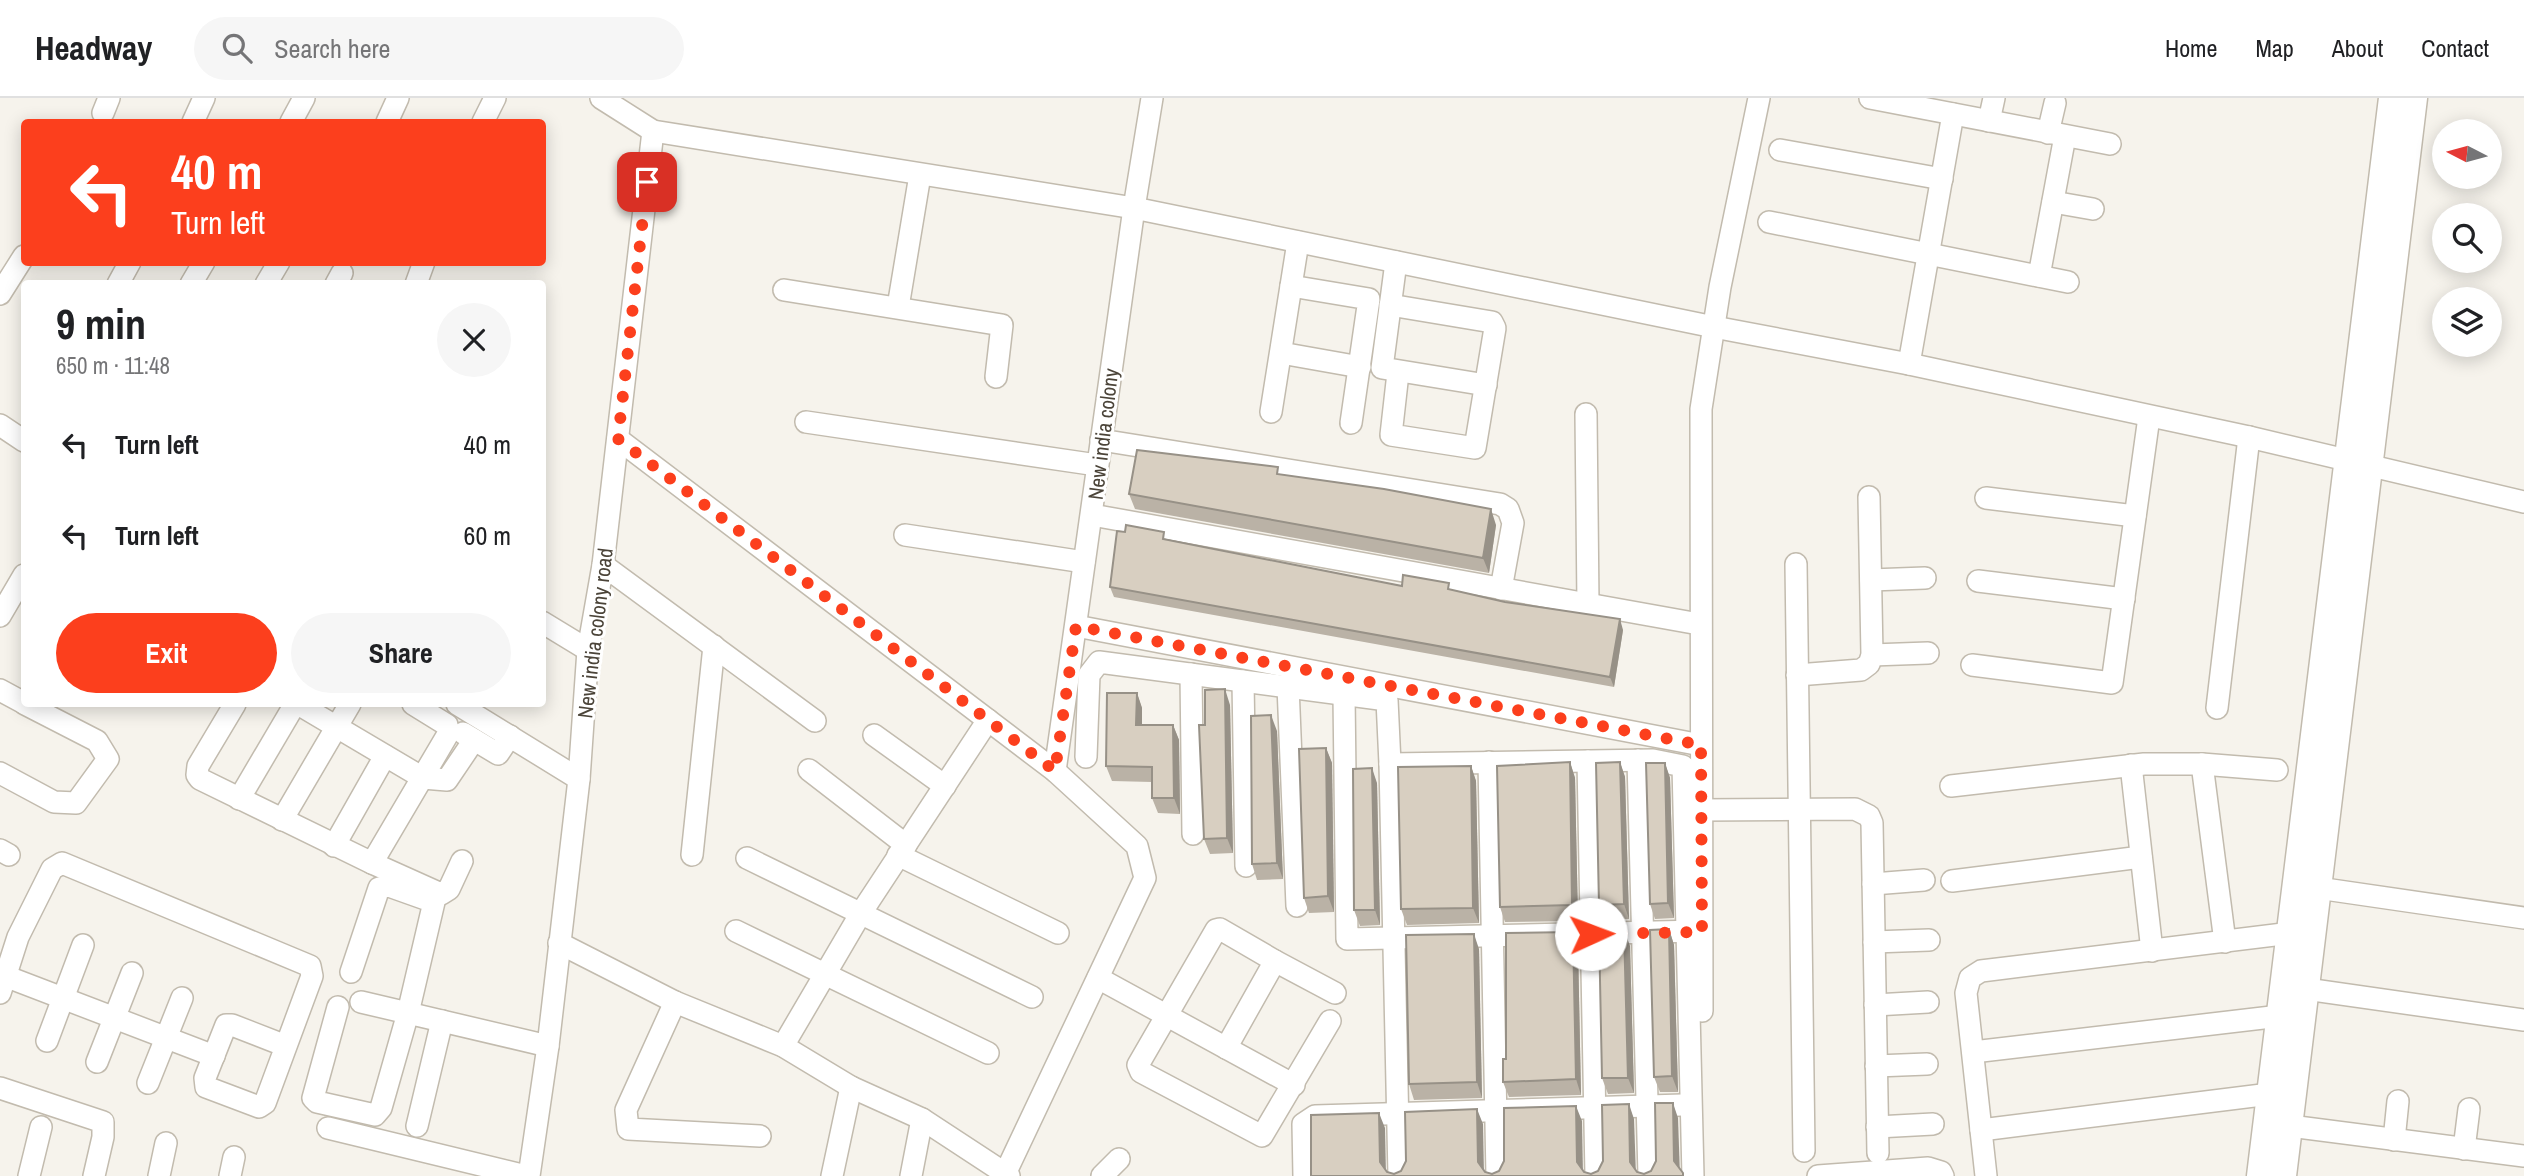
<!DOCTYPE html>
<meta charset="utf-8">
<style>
:root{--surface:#fff;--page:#f6f6f6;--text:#202124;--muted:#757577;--line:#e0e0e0;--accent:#fc3f1d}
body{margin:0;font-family:"Archivo Narrow",sans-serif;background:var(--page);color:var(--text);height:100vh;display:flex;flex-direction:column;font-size:26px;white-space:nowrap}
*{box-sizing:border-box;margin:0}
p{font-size:23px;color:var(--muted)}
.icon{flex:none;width:38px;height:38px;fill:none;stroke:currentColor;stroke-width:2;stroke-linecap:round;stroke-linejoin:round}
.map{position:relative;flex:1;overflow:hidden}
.sheet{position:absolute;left:21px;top:182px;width:525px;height:427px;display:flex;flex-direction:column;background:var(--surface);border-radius:7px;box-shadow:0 4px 18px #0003}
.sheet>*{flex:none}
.banner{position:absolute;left:21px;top:21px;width:525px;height:147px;border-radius:7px;box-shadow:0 4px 18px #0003;background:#fc3f1d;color:#fff;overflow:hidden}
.needle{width:46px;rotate:276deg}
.fabs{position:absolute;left:2432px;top:21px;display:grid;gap:14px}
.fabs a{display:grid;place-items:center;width:70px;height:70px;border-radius:50%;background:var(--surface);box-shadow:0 4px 18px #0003;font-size:35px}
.pin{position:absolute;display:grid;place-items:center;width:60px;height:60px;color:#fff;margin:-30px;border-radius:14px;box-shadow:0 4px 10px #0006}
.me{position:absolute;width:77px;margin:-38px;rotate:88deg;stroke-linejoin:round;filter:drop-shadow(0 0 5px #0008)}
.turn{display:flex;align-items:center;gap:24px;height:147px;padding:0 35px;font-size:32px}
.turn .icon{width:91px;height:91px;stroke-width:2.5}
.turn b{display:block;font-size:49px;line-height:60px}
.round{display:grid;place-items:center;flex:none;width:74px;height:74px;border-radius:37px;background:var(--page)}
.headline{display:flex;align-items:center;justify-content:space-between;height:119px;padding:0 35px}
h1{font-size:42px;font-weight:700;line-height:52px}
.action{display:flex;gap:14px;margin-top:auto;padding:14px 35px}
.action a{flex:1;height:80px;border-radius:42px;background:var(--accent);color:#fff;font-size:28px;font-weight:700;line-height:80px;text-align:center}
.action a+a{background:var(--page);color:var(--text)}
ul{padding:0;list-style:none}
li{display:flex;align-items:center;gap:21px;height:91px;padding:0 35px}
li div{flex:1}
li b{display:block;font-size:26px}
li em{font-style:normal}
header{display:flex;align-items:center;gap:42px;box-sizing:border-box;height:98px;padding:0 35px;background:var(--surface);border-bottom:2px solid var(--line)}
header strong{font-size:33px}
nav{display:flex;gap:38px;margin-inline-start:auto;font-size:24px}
.search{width:490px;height:63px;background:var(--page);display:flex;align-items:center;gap:18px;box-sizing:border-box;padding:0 24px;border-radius:38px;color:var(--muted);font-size:26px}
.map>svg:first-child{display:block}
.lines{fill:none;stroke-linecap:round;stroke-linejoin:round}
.minor-casing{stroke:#c2bbae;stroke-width:24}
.tertiary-casing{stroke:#c2bbae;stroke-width:29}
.minor{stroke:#fff;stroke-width:21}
.tertiary{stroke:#fff;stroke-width:26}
.wall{fill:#bab2a6}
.shaded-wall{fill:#979187}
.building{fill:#d8cfc1;stroke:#979187;stroke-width:2}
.route{stroke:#fc3f1d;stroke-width:12;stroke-dasharray:0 21.6}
.labels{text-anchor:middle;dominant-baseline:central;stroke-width:6;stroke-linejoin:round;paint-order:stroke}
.street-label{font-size:21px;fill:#4b4439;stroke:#fff}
</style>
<header>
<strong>Headway</strong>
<div class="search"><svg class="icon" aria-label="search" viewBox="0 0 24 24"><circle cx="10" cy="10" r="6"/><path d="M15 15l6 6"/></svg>Search here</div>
<nav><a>Home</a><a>Map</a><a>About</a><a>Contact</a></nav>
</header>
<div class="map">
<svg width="2524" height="1078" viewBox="0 0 2524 1078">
<rect width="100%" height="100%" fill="#f6f3ec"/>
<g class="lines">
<defs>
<g id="minor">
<path d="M601,0L653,33L1134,110L1714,229L1909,266L2249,339L2524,404"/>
<path d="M1870,0L2110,46"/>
<path d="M103,15L109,0"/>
<path d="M1989,23L1994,0"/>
<path d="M193,24L204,0"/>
<path d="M291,24L304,0"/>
<path d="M387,24L398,0"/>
<path d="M483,24L495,0"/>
<path d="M2048,35L2055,5"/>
<path d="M1780,52L1942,81"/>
<path d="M2053,104L2093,111"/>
<path d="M1769,124L2068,184"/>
<path d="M1396,164L1382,270L1486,287"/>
<path d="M2039,178L2065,38"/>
<path d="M118,186L130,164"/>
<path d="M191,186L204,164"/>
<path d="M266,186L279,164"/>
<path d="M336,186L342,175"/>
<path d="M416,186L424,164"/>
<path d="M1291,188L1369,201L1351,325"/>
<path d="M784,192L1002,227L996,279"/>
<path d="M0,196L24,158"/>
<path d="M1390,207L1492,224L1495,230L1475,350L1391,337L1398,275"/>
<path d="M898,209L920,77"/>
<path d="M1281,255L1360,269"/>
<path d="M1909,266L1953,16"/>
<path d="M1271,314L1298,144"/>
<path d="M1586,316L1588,506"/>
<path d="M806,324L1097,367"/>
<path d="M0,327L24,343"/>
<path d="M618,341L1055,673L1137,748L1145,780L1004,1078"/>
<path d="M1101,342L1500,406L1508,411L1513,425L1501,491"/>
<path d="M1986,400L2135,418"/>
<path d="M1092,417L1699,526"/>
<path d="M905,437L1084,464"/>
<path d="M1796,466L1804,1053"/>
<path d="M603,467L815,623"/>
<path d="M1871,482L1925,480"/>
<path d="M1978,483L2124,501"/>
<path d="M0,518L24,477"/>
<path d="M542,524L588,552"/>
<path d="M1076,528L1701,647"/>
<path d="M1872,557L1928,555"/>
<path d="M1972,567L2112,585L2149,319"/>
<path d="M1191,576L1193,736"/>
<path d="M1797,577L1861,572L1869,566L1872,557L1869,399"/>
<path d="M1243,583L1246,768"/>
<path d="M1288,588L1297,808"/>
<path d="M0,592L24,605"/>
<path d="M1344,597L1347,841L1699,833"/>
<path d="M235,606L198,668L197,677L200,681L372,765L448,636L447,627L413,606"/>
<path d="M298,606L423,680L447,682L474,642"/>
<path d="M457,606L579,681"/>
<path d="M2217,610L2249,339"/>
<path d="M463,635L498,656L510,638"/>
<path d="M874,637L945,688"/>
<path d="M1086,659L1089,577L1099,564L1387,602L1390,666L1653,662L1683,668L1693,1078"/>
<path d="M1638,662L1649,1078"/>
<path d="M1588,663L1596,1078"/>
<path d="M1489,664L1497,1078"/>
<path d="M1390,666L1399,1078"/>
<path d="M2202,666L2225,844"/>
<path d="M2131,667L2152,853"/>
<path d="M809,672L906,747"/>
<path d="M1055,673L1134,110L1152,0"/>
<path d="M0,675L54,704L76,705L108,661L97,643L25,606"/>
<path d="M1951,688L2144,666H2202L2277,672"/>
<path d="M239,701L295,606"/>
<path d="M1701,712L1855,711L1869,718L1872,725L1878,1055"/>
<path d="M282,722L350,606"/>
<path d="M334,748L385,658"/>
<path d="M0,752L9,757"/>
<path d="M692,757L714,548"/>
<path d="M898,757L1058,835"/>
<path d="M747,760L1032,899"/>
<path d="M372,765L441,796L449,791L462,763"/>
<path d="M1952,783L2141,759"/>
<path d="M1873,786L1924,782"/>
<path d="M2318,790L2524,820"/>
<path d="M736,833L988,955"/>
<path d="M1874,844L1929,842"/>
<path d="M559,845L675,904L783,948L851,989L922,1021L1009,1078"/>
<path d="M1275,863L1335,895"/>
<path d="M5,878L214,958"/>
<path d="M1098,880L1294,987"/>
<path d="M2306,891L2524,922"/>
<path d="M0,895L18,839L52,771L62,765L310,868L312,878L265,1005L259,1009L206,989L205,980L226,927H232L286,948"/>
<path d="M361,904L548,948"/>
<path d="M675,904L626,1012L628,1031L760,1038"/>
<path d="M1875,907L1928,904"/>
<path d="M338,909L313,1000L317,1004L375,1017L381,1010L408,915L434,804L389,788L379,790L351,874"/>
<path d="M1702,913L1701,311L1720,189L1759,0"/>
<path d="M47,943L83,847"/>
<path d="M783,948L861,815L988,622"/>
<path d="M1226,950L1275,863L1220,831L1216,832L1138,967L1141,974L1262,1038L1330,923"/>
<path d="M1973,954L2280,918"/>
<path d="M97,964L132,875"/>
<path d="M1876,968L1927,966"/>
<path d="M148,985L182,900"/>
<path d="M0,990L103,1024V1039L94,1078"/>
<path d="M417,1028L442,923"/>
<path d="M2290,1028L2524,1058"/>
<path d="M1877,1029L1933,1026"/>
<path d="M328,1030L526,1078"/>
<path d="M1981,1032L2270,996"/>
<path d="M2394,1042L2398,1003"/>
<path d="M2464,1051L2469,1011"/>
<path d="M29,1078L41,1029"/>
<path d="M159,1078L166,1045"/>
<path d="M230,1078L234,1059"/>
<path d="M529,1078L548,948L579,681L588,552L603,467L653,33"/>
<path d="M832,1078L851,989"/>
<path d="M911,1078L922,1021"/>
<path d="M1102,1078L1119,1061"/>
<path d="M1304,1078L1303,1026L1315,1018L1682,1007"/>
<path d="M1818,1078L1928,1070L1941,1074L1943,1078"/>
<path d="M1986,1078L1966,895L1970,880L1981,873L2291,835"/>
</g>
<g id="tertiary">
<path d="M2260,1078L2392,0"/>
<path d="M2283,1078L2414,0"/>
</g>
</defs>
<!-- minor casing -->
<use href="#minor" class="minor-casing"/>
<!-- tertiary casing -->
<use href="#tertiary" class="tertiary-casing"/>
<!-- minor -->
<use href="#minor" class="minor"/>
<!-- tertiary -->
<use href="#tertiary" class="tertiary"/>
</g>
<!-- wall -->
<g class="wall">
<path d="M1280,376L1496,427L1489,475L1135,411L1129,396Z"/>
<path d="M1125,434L1167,441L1402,488L1451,492L1623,532L1614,589L1114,499L1110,489Z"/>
<path d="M1137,595L1142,610V627H1173L1179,642L1180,716L1158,715L1152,700V684L1112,683L1106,668Z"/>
<path d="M1230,607L1233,755L1210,756L1204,741L1205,627Z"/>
<path d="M1277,633L1283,781L1257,782L1252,766Z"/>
<path d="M1326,650L1332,665L1334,814L1309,815L1304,800Z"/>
<path d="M1570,664L1575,680L1578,823L1505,824L1500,809Z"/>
<path d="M1620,664L1625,679L1629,821L1604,822L1599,807Z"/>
<path d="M1665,665L1670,680L1674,820L1655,821L1650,806Z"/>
<path d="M1471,668L1476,683L1479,825L1407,827L1401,811Z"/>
<path d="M1377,685L1380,827L1360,828L1354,812Z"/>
<path d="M1669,831L1674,847L1678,994H1660L1654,979Z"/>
<path d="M1630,848L1634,995L1608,996L1602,980Z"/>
<path d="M1578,849L1581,997L1509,999L1503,984L1506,961Z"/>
<path d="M1479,851L1482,1000L1414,1002L1409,986Z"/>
</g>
<!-- shaded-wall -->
<g class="shaded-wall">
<path d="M1491,411L1496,427L1489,475L1483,460Z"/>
<path d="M1620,521L1623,532L1614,589L1610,579Z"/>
<path d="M1225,591L1230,607L1233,755L1227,740Z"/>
<path d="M1137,595L1142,610V643L1136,627Z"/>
<path d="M1271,617L1277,633L1283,781L1277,765Z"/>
<path d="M1173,627L1179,642L1180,716L1174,700Z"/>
<path d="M1326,650L1332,665L1334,814L1328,798Z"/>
<path d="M1570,664L1575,680L1578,823L1572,807Z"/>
<path d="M1620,664L1625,679L1629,821L1624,806Z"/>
<path d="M1665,665L1670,680L1674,820L1668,805Z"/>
<path d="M1471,668L1476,683L1479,825L1473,810Z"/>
<path d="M1372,670L1377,685L1380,827L1375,812Z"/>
<path d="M1669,831L1674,847L1678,994L1672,978Z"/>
<path d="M1624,832L1630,848L1634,995L1628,980Z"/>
<path d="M1573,834L1578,849L1581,997L1576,981Z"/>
<path d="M1474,836L1479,851L1482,1000L1477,984Z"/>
<path d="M1673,1005L1678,1020L1680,1078L1674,1063Z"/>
<path d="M1629,1006L1634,1021L1636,1078L1630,1064Z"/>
<path d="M1576,1008L1582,1023L1583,1078L1577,1064Z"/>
<path d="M1477,1011L1483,1026L1484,1078L1478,1064Z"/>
<path d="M1379,1015L1385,1030L1386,1078L1380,1064Z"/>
</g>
<!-- building -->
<g class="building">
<path d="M1137,352L1278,369L1277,376L1384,391L1491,411L1483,460L1129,396Z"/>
<path d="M1126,427L1164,434L1163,441L1341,476L1402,488L1403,477L1449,485L1448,491L1505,504L1620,521L1610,579L1110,489L1117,433L1125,434Z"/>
<path d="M1225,591L1227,740L1204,741L1199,627H1205V592Z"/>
<path d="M1107,595H1137L1136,627H1173L1174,700H1152V669L1106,668Z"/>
<path d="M1271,617L1277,765L1252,766L1251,618Z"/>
<path d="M1326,650L1328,798L1304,800L1299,651Z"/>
<path d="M1570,664L1572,807L1500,809L1497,668Z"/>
<path d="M1620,664L1624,806L1599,807L1596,665Z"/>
<path d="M1646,665H1665L1668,805L1650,806Z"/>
<path d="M1471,668L1473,810L1401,811L1398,669Z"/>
<path d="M1372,670L1375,812H1354L1353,671Z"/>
<path d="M1669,831L1672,978L1654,979L1650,832Z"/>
<path d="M1624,832L1628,980H1602L1599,833Z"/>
<path d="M1573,834L1576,981L1503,984V961H1506V835Z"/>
<path d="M1474,836L1477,984L1409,986L1406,837Z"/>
<path d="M1655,1005H1673L1674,1063L1683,1075V1078H1311V1017L1379,1015L1380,1064L1387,1074L1394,1076L1401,1073L1406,1063L1405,1014L1477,1011L1478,1064L1485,1074L1492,1076L1499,1073L1504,1063V1010L1576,1008L1577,1064L1584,1074L1591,1076L1598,1073L1603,1063L1602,1007L1629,1006L1630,1064L1637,1074L1644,1076L1651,1073L1656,1063Z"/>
</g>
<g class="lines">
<!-- route -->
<path class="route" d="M647,84L618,341L1055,673L1076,528L1701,647L1702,834L1591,836"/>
</g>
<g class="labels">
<!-- street labels -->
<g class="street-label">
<text transform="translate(1103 336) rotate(-83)">New india colony</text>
<text transform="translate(595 535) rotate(-83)">New india colony road</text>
</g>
</g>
</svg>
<div class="fabs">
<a><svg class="needle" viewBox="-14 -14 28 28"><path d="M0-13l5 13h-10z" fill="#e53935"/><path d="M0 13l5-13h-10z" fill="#757577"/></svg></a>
<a><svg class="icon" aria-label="search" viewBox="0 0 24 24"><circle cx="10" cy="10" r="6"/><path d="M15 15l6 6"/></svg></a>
<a><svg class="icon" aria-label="layers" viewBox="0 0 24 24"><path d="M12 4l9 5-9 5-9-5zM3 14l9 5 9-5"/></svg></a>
</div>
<div class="pin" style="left:647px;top:84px;background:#d93025"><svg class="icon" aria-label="arrive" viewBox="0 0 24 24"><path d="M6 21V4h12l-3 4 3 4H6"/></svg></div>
<svg class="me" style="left:1591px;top:836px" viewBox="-20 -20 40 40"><circle r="19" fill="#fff"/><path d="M0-13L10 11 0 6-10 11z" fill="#fc3f1d"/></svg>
<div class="banner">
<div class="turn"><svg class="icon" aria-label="left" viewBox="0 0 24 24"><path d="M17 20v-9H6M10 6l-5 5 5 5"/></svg><div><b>40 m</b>Turn left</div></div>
</div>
<section class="sheet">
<div class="headline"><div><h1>9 min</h1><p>650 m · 11:48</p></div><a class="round"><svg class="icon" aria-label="close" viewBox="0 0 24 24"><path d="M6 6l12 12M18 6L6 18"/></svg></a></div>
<ul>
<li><svg class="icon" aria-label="left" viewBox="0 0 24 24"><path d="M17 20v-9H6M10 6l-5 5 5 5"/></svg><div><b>Turn left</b></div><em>40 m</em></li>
<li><svg class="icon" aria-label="left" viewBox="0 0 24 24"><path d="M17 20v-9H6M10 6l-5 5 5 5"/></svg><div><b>Turn left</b></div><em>60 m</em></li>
</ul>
<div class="action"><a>Exit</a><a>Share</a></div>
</section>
</div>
